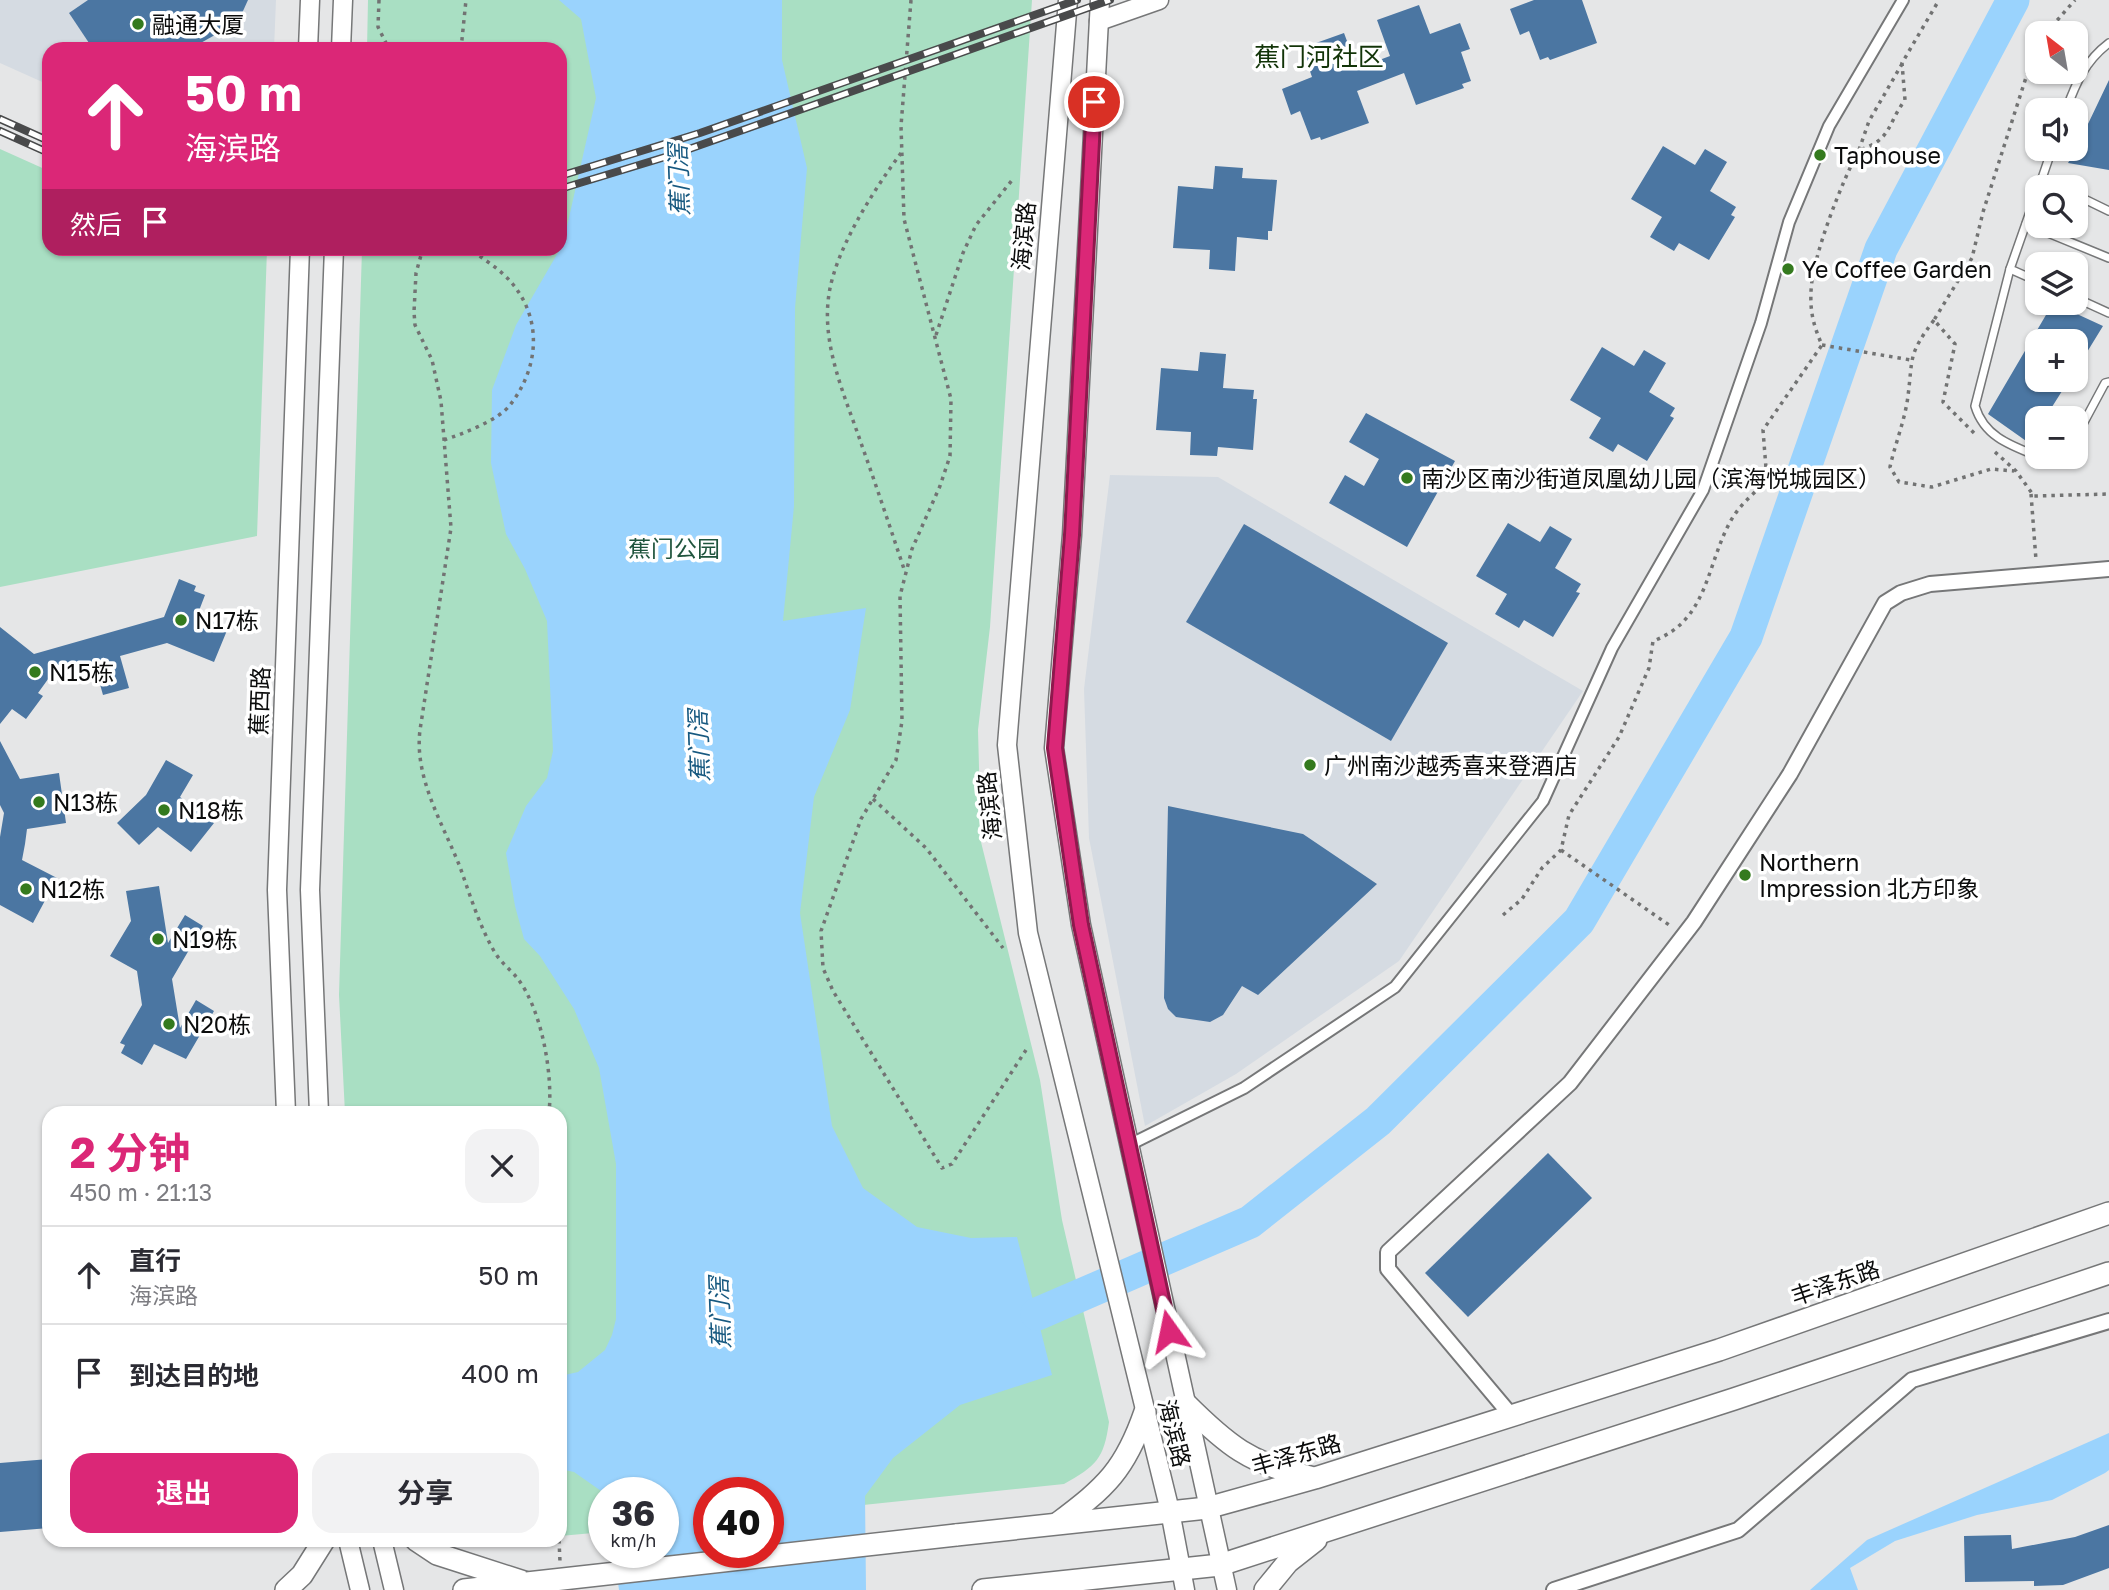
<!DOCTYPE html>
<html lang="zh">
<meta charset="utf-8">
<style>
:root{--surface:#fff;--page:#f2f2f3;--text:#2b2b33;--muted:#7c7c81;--line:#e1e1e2;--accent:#db2777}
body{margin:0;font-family:"Golos Text","Noto Sans SC",sans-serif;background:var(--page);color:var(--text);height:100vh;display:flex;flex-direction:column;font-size:26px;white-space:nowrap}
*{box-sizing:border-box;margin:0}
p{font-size:23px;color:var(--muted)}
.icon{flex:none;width:38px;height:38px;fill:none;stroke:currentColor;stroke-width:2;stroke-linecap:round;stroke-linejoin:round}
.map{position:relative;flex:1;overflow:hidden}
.panel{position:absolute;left:42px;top:1106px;width:525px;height:441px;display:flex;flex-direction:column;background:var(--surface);border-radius:21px;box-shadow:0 2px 5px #0004}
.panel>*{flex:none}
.guide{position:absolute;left:42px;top:42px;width:525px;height:214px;border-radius:21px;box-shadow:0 2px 5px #0004;background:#db2777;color:#fff;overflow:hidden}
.needle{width:46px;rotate:329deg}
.controls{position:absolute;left:2025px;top:21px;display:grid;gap:14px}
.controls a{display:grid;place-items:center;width:63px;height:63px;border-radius:14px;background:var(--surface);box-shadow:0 2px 5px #0004;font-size:35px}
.speed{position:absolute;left:588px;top:1477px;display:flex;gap:14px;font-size:35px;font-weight:700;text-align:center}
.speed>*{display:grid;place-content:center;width:91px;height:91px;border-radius:50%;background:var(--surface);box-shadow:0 2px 5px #0004;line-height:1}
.speed small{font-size:18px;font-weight:400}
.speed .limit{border:10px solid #d22;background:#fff;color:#111}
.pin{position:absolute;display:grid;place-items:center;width:60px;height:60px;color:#fff;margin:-30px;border:4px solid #fff;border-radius:50%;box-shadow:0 2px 7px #0007}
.me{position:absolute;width:77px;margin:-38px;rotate:348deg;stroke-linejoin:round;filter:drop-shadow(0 0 5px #0008)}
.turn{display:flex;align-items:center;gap:24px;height:147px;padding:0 28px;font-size:32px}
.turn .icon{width:91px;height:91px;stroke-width:2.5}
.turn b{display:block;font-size:49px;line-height:60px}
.then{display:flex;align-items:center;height:66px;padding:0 28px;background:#0003;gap:14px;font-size:26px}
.round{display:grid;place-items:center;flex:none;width:74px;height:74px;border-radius:21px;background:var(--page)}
.headline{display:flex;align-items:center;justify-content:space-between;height:119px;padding:0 28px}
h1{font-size:42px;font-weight:700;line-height:52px;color:var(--accent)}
.action{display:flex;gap:14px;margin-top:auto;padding:14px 28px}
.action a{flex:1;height:80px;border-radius:21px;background:var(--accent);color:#fff;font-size:28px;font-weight:700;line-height:80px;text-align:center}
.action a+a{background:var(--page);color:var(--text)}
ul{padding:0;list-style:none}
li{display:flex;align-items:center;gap:21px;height:98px;padding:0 28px;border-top:2px solid var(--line)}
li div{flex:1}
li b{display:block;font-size:26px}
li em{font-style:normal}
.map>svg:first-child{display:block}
.built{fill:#d5dbe2}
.green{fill:#a9dfc3}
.water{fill:#9ad3fd;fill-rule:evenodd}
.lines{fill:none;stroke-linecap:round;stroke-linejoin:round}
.river{stroke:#9ad3fd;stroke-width:33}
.building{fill:#4b76a2}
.service-casing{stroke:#767778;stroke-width:10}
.pedestrian-casing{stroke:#767778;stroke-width:14}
.minor-casing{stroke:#767778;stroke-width:18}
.tertiary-casing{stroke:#767778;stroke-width:21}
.secondary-casing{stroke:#767778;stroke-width:24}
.path{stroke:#727373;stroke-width:3.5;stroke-dasharray:3.5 5;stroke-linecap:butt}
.service{stroke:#fff;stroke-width:7}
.pedestrian{stroke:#fff;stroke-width:10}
.minor{stroke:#fff;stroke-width:14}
.tertiary{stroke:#fff;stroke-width:18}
.secondary{stroke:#fff;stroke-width:21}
.rail-casing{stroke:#494a4b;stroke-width:8}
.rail{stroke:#fff;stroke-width:5;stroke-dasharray:16;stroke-linecap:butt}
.secondary-bridge-casing{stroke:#767778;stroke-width:24;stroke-linecap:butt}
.secondary-bridge{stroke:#fff;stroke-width:21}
.route-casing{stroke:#8e194d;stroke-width:18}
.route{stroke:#db2777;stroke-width:12}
.poi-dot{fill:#347a1e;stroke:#fff;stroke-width:2.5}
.labels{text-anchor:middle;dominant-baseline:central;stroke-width:7;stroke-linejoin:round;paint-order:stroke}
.poi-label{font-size:23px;fill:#0b0c0c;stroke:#fff;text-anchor:start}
.street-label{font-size:23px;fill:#0b0c0c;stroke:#fff}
.park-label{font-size:23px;fill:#1f543d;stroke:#fff}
.water-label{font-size:24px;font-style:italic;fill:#175980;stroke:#fff}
.quarter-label{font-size:26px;fill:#123408;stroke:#fff}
</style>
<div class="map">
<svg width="2109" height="1590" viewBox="0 0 2109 1590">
<rect width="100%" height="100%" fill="#e5e6e7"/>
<!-- built -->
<g class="built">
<path d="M0,0H276L274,49H49V85L0,63Z"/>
<path d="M1110,475L1218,477L1583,691L1399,961L1236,1074L1145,1126L1089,838L1084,689Z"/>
</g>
<!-- green -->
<g class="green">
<path d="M368,0H1032L990,627L978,730L981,842L1040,1080L1062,1220L1109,1422C1104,1459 1096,1466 1064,1484L768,1515V1493H604V1532L560,1536V1113H345L339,995L362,249L560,248V49H367Z"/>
<path d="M0,149L49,171V248L267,249L257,536L0,587Z"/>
</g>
<!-- water -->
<g class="water">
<path d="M559,0H782V60L807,168L795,308L794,506L783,621L866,608L850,710L814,797L800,913L832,1126L863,1188L917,1227L971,1238L1017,1237L1052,1375L960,1405L893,1458L865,1496L866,1590H619L614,1552H663V1493H604L574,1472L560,1469V1376L578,1372L605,1350L612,1335L616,1319V1164L599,1068L574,1009L540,956L524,939L515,906L506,853L526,806L547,778L553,751L547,621L525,569L506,534L491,463L492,390L516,325L563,244L596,98L581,19ZM709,1493H768V1552H709Z"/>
<path d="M2109,1433V1470L2105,1473L2052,1500L1977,1515L1895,1541L1850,1568L1858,1590H1810L1867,1540Z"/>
</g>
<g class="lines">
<!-- river -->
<path class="river" d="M1037,1314L1250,1222L1378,1121L1579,921L1746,637L1881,249L2013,0"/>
</g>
<!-- building -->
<g class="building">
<path d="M88,0H248L238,22L190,49H93L69,13Z"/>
<path d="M1534,0H1582L1597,43L1550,60L1548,57L1540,60L1529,31L1520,35L1510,9Z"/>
<path d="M1419,5L1430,34L1460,23L1470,49L1461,52L1471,81L1462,84L1464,88L1416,105L1404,73L1357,91L1369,123L1321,140L1320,137L1311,140L1300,111L1291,115L1282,89L1312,77L1302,48L1344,33L1357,68L1374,62L1390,56L1377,20Z"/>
<path d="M2109,80V170L2068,163L2076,149Z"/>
<path d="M1663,146L1695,165L1705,149L1727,162L1710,191L1736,207L1731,215L1735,217L1709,260L1679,243L1674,251L1650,237L1662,217L1631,199Z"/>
<path d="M1215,166L1243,168L1242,178L1277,180L1272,231H1268V240L1237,237L1235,271L1209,269L1210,250L1173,248L1178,186L1213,189Z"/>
<path d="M2053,303L2103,326L2076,370V341H2037V380H2069L2045,418H2037V431L2029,443L1988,414Z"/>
<path d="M1602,347L1634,366L1644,350L1666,363L1649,392L1675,408L1670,416L1674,418L1647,461L1618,444L1613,452L1589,438L1601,418L1570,400Z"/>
<path d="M1200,352L1226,354L1223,388L1254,390L1253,399H1257L1253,450L1218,447L1217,456L1190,455L1191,432L1156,430L1161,368L1198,371Z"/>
<path d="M1366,413L1455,461L1407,547L1329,503L1345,475L1364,486L1379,459L1349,442Z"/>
<path d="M1508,523L1540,542L1550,526L1572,539L1555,568L1581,584L1576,592L1580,593L1553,637L1524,620L1519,628L1495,614L1507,594L1476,576Z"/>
<path d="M1244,524L1448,643L1391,741L1186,622Z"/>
<path d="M179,579L196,586L194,591L205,595L197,616L228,628L214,662L167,643L120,656L129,688L103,695L94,663L73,669L51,675L38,693L43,696L26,719L12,709L0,724V627L34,654L164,617Z"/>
<path d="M0,741L20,779L59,773L66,823L27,829L25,844L22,860L57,878L33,923L0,905V837L4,813L0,805Z"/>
<path d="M166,760L193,775L180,797L214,823L191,852L158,827L139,845L117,823L146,795Z"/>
<path d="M1168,806L1303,834L1377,884L1258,995L1242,986L1223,1015L1210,1022L1176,1017L1168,1009L1164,998Z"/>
<path d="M159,886L168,943L185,915L203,926L172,979L180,1028L196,1000L214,1011L186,1059L154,1044L142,1065L121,1053L125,1045L120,1043L142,1005L137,971L110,956L131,921L126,891Z"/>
<path d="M1548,1153L1592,1198L1468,1317L1425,1273Z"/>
<path d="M49,1459V1528L0,1532V1463Z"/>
<path d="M2109,1525V1568L2063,1585L2034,1586V1581L1965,1582L1964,1536L2011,1535L2012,1549L2075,1537Z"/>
</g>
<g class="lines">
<defs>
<g id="service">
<path d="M2066,110C2076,83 2085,61 2109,43"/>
<path d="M2041,179L2059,187"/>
<path d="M2039,187L2052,149"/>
<path d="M2037,192L2010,269L2037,281"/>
<path d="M2076,195L2109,211"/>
<path d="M2026,224L2109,258"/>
<path d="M2010,269L1975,406C1984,436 2009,445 2037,456"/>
<path d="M2076,298L2109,313"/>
<path d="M2076,437L2105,383L2109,382"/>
<path d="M2041,457H2055"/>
</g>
<path id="pedestrian" d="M1129,1145L1244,1088L1395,987L1543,801L1612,648L1703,490L1761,323L1789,222L1829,126L1903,0"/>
<g id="minor">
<path d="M1510,1414L1388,1269V1252L1570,1083L1694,922L1790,774L1885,603L1901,593L1930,584L2109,569"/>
<path d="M1554,1590L1738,1530L1912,1380L2109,1321"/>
</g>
<g id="tertiary">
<path d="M1068,0L1007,745L1028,933L1170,1511L1185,1590"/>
<path d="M1100,0L1072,535L1054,748L1081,925L1227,1590"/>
<path d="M1099,21L1159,0"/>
<path d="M308,49L310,0"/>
<path d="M341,49L343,0"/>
<path d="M286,1113L277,890L300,248"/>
<path d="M319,1113L310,890L334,248"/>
<path d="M348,1540L360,1590"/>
<path d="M382,1540L394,1590"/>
</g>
<g id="secondary">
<path d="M1185,1403C1227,1445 1250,1464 1310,1477"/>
<path d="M1058,1523C1106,1487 1125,1470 1145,1412"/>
<path d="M956,1535L1207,1508L1315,1478L1719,1350L2109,1213"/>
<path d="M416,1540L437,1554L527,1583"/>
<path d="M286,1590L302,1575L324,1540"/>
<path d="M464,1590L518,1584"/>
<path d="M983,1590L1220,1565L1734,1399L2109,1273"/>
<path d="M1265,1590L1288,1562L1316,1540"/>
</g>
</defs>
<!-- service casing -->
<use href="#service" class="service-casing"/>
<!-- pedestrian casing -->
<use href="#pedestrian" class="pedestrian-casing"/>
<!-- minor casing -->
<use href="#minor" class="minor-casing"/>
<!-- tertiary casing -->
<use href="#tertiary" class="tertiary-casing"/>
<!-- secondary casing -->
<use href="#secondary" class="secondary-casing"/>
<!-- path -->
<g class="path">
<path d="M379,0L378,27L389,49"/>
<path d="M911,0L901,126L904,219L951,399L950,456L940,486L912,549L900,596L902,721L896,760L861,819L821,931L823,968L833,991L942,1168L952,1164L1026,1050"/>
<path d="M2046,33L2075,0"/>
<path d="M461,49L466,0"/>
<path d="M1859,150L1869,121L1902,64"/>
<path d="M901,153C874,190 836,248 829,294C821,345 845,396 861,443C876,485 890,527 904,569"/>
<path d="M423,248L416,273L414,312L415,325L432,360L441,401L451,528L420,730C414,778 443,824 460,867C470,895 479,925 494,951C500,962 511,970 518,979C542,1011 553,1074 549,1113"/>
<path d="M1934,320C1908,355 1913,356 1908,396C1905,420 1895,444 1890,467L1899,482L1932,487L1991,469L2014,471"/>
<path d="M936,335L963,253L976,225L1013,179"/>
<path d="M1822,345L1911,360"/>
<path d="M1974,433L1943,402L1955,344L1934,320L1972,258L1983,212L2037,43"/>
<path d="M444,440C462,434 499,420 510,405C539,368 543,319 511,282C500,269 483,259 469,248"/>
<path d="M1995,452L2016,471L2034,496L2109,494"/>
<path d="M2031,494L2036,560"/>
<path d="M873,799L926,848L1003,948"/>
<path d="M1561,850L1672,927"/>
<path d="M1503,915L1522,899L1542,868L1561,850L1569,815L1619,737L1649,668L1653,641C1710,620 1706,561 1733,517C1742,503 1755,492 1767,481L1763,430L1822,345C1814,327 1810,312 1811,293C1811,259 1843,179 1859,150C1892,140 1887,124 1905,100L1902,63L1939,0"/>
<path d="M559,1540L560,1562"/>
</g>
<!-- service -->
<use href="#service" class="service"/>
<!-- pedestrian -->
<use href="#pedestrian" class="pedestrian"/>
<!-- minor -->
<use href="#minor" class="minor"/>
<!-- tertiary -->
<use href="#tertiary" class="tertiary"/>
<!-- secondary -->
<use href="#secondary" class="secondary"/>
<defs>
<g id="rail">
<path d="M0,119L49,141"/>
<path d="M0,131L49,153"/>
<path d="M560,176L700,133L1077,0"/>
<path d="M560,189L675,154L1110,0"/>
</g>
</defs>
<!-- rail casing -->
<use href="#rail" class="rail-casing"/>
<!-- rail -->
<use href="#rail" class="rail"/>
<defs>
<path id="secondary-bridge" d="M527,1583L956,1535"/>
</defs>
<!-- secondary-bridge casing -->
<use href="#secondary-bridge" class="secondary-bridge-casing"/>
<!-- secondary-bridge -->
<use href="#secondary-bridge" class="secondary-bridge"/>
</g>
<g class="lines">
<defs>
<path id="route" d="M1094,102L1072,535L1055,748L1081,925L1169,1331"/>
</defs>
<!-- route casing -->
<use href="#route" class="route-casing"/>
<!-- route -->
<use href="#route" class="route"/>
</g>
<!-- markers -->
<g class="poi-dot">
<circle cx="138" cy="24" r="7"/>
<circle cx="1820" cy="155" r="7"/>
<circle cx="1788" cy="269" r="7"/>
<circle cx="1407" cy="478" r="7"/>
<circle cx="181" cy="620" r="7"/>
<circle cx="35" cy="672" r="7"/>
<circle cx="1310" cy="765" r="7"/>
<circle cx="39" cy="802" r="7"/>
<circle cx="164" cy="810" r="7"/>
<circle cx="1745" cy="875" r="7"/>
<circle cx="26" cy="889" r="7"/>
<circle cx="158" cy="939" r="7"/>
<circle cx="169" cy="1024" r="7"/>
</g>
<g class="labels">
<!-- poi labels -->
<g class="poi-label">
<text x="152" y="24">融通大厦</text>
<text x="1834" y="155">Taphouse</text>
<text x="1802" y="269">Ye Coffee Garden</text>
<text x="1421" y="478">南沙区南沙街道凤凰幼儿园（滨海悦城园区）</text>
<text x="195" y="620">N17栋</text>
<text x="49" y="672">N15栋</text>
<text x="1324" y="765">广州南沙越秀喜来登酒店</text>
<text x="53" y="802">N13栋</text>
<text x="178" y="810">N18栋</text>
<text x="1759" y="862">Northern<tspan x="1759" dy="26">Impression 北方印象</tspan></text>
<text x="40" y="889">N12栋</text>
<text x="172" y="939">N19栋</text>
<text x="183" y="1024">N20栋</text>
</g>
<!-- street labels -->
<g class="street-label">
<text transform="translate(1023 236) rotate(-85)">海滨路</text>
<text transform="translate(259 701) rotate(-88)">蕉西路</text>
<text transform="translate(989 806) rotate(-96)">海滨路</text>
<text transform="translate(1835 1282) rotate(-19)">丰泽东路</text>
<text transform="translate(1175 1433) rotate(76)">海滨路</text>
<text transform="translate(1296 1454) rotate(-16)">丰泽东路</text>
</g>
<!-- park labels -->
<g class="park-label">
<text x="674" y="548">蕉门公园</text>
</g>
<!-- water labels -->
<g class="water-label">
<text transform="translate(678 180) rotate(-92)">蕉门滘</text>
<text transform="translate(698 746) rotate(-92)">蕉门滘</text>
<text transform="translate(719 1313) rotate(-92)">蕉门滘</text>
</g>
<!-- quarter labels -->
<g class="quarter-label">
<text x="1319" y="56">蕉门河社区</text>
</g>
</g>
</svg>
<div class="controls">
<a><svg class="needle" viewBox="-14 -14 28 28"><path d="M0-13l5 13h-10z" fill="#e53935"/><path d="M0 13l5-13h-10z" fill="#7c7c81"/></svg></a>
<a><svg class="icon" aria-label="sound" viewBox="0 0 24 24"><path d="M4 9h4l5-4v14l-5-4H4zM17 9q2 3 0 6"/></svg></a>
<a><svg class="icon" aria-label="search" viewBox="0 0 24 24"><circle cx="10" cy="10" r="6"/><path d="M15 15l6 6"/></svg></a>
<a><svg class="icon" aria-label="layers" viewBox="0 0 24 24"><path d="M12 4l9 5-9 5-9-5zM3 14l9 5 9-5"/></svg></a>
<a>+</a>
<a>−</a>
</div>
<div class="speed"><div>36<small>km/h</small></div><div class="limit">40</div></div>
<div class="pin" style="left:1094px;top:102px;background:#d93025"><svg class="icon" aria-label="arrive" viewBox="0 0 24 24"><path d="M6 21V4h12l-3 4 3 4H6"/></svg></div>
<svg class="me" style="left:1169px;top:1331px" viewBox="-20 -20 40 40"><path d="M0-17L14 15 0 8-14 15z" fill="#db2777" stroke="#fff" stroke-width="4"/></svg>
<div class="guide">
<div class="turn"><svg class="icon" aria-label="ahead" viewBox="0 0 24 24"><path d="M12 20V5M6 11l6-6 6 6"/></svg><div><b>50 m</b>海滨路</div></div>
<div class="then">然后<svg class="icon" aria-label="arrive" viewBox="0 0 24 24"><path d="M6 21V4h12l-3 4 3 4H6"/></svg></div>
</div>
<section class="panel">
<div class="headline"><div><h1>2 分钟</h1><p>450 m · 21:13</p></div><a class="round"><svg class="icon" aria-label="close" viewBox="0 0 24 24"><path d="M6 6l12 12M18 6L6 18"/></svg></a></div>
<ul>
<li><svg class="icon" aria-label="ahead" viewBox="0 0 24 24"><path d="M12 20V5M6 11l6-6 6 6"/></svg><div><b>直行</b><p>海滨路</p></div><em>50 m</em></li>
<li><svg class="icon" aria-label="arrive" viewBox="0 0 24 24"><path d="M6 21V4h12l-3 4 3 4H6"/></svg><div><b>到达目的地</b></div><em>400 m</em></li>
</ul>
<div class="action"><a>退出</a><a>分享</a></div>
</section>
</div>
